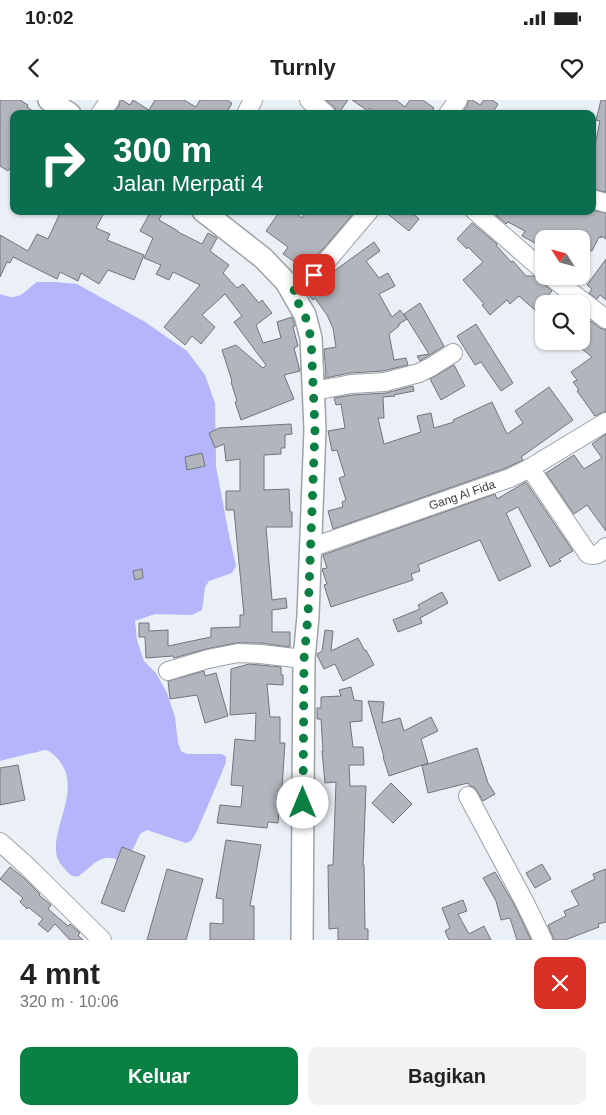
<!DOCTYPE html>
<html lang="id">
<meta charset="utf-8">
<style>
:root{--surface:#fff;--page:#f2f2f2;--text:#222;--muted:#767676;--accent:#0b8043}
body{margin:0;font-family:Arial,sans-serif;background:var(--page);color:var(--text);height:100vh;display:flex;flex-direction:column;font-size:19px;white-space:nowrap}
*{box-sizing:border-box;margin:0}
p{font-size:16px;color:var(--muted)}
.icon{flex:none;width:28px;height:28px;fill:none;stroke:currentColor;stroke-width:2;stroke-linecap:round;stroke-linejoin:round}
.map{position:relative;height:840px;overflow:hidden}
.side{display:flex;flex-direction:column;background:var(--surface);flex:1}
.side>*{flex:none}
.banner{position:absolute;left:10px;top:10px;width:586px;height:105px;border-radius:10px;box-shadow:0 1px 4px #0004;background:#0b6e4f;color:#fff;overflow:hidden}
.needle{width:32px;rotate:306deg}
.buttons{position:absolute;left:535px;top:130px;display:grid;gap:10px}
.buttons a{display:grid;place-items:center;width:55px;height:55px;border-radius:10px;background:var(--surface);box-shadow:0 1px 4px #0004;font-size:25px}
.pin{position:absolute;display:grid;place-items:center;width:42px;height:42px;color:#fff;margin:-21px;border-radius:10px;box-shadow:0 2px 8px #0006}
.me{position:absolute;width:55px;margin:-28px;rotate:0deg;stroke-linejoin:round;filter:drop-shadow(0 0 4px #0008)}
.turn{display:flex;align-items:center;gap:18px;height:105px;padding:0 20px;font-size:22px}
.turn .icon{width:65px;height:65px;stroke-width:2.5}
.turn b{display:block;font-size:35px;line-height:42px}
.round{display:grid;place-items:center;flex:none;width:52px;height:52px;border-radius:10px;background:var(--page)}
.summary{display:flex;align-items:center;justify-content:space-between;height:85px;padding:0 20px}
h1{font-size:30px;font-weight:600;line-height:38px}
.button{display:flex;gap:10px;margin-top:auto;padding:10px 20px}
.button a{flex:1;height:58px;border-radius:10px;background:var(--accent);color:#fff;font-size:20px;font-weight:600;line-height:58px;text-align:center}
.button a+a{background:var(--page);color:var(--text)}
.status{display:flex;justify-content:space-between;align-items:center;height:35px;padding:0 25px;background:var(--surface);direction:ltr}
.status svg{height:14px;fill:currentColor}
header{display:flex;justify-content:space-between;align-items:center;height:65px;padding:0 20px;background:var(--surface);font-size:22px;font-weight:600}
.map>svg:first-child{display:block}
.green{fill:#b4b5fb}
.building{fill:#b2b6bc;stroke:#72757b}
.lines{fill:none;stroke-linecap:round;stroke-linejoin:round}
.minor-casing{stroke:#9da3a8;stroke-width:20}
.major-casing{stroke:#9da3a8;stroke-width:24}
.minor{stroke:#fff;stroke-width:18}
.major{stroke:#fff;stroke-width:21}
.route{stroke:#0b8043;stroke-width:9;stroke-dasharray:0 16.2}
.labels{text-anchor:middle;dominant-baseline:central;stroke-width:4.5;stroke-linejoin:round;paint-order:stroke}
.street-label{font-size:12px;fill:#3b3d3f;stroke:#fff}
</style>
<div class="status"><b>10:02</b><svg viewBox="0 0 49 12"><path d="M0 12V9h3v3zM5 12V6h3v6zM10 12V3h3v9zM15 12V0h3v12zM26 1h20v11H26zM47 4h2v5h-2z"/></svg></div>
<header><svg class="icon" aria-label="back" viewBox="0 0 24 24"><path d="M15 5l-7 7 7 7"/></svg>Turnly<svg class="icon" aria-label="heart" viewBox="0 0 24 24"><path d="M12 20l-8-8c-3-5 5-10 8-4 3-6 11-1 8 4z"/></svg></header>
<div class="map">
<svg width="606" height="840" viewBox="0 0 606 840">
<rect width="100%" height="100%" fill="#eaf0f6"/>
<!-- green -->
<path class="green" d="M37,182H54L77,184L145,222L187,251L205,275L215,303L216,366L229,435L236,466L232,473L209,481L205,487L202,510L192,515L155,514L135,521L137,540L144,561L156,573L167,593L175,617L178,643L181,651L187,654H222L226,657V662L220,677L196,733L191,741L186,743L147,730L140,734L134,747L127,757L120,761C102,751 92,766 79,776C72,778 68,773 64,768C37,741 88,694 58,659C54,655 51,651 45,650C43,650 40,651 38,652C25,654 12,658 0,661V194C20,202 23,192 37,182Z"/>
<!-- building -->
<g class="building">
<path d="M0,0H20L28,5L27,7L37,14H14V63L8,71L0,66Z"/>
<path d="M120,0H122L130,5L133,0L149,10L155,0H184L196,7L200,0H227L232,3L226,14H113L119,6Z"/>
<path d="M326,0H348L338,14H336V10L333,6Z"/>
<path d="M352,0H396L405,7L410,0H423L434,8L430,14H378L370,8L368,11Z"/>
<path d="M468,0H472L480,5L484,0H492L498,4L492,14H461L467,6Z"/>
<path d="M601,0H606V92L592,89V60L600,21L596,20Z"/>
<path d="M592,110L606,113V139L601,136V138L599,137L592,151L588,149L581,158V139H544V148L522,136L525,131L508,122L506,124L491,111H592Z"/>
<path d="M61,111H105L96,128L110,134L107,140L144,155L134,180L108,170L99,184L81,173L78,181L60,172L57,179L13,157L10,163L7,162L0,177V135L28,151L37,134L48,139Z"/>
<path d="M151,111H163L159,120L178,131V132L202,144L208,133L217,138L210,151L229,165L223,173L237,188L243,184L259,203L262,200L272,213L256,225L263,243L281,238L277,222L292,217L295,226L293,227L298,246L294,248L300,271L284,275L294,299L241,320L235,302L237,301L231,282L232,281L222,250L236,245L263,268L266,265L234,222L242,216L225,194L202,215L215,227L201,244L192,236L185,245L164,227L200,185L173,172L169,180L156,174L161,165L144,158L153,138L140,131Z"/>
<path d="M280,111H293L302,118L307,111H352L354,113L323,149L300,172L295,168L298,164L283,154L288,147L266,131Z"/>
<path d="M384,111H410L419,119L409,131Z"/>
<path d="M472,123L497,144L496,145L511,162L513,161L526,176H534L552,191L535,210L519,196L510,204L507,200L490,215L482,205L484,204L463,180L483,162L468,147L467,149L457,139Z"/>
<path d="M374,142L380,151L366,161L379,178L388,173L395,186L379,194L392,217L400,210L407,219L399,224V226L389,234L394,260L406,258L408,265L383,271L350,273L325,278V275L326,274L324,249L336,247L333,228L327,215L315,198L313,200L307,193L326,177Z"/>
<path d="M606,159V200L600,195L597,199L589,193L592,189L587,185Z"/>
<path d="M420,203L444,246L420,261L417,256L429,254L404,214Z"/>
<path d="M591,221L600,228L606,230V311L595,316L577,291L579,290L573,282L577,280L571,272L592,257L572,241H581V224L586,227Z"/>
<path d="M476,224L513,283L501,291L481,262L475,265L457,236Z"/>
<path d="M454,265L465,286L441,300L430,279Z"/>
<path d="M413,286L414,291L394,295L395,296L383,297L384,318H378L384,344L421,332L417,316L431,313L434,328L454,322L453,320L492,302L507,334L523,323L515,311L549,287L573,320L521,357L523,360L506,368L333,429L328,411L343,407L342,402L346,400L339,378L345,376L337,350L332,351L328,331L345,328L341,304L336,305L334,298L352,295L386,293Z"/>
<path d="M291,324L292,334L285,335V348H281V354L264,355V390L289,389L290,412H292V427H266L272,500L286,498L287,508L272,510V532H290V547L261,543H236L206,549L174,558L173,556L146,558L145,537H139V523H149V531L168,530V546L211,537V528L240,527V515H244L234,410H226V391H240V359L226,361L224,344L215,348L209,333L219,328Z"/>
<path d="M606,334V431L587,405L574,414L546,373L574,355L584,369L602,358L592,344Z"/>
<path d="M202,353L205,366L187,370L185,357Z"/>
<path d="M526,382L573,451L559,459L561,461L550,467L518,407L506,413L531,466L499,481L480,440L418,465L420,471L411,474L413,480L331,507L324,485L327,484L322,469L327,468L323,455L495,394L497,399Z"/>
<path d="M142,469L143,478L135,480L133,471Z"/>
<path d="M442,492L448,503L420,518L422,523L398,532L393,520L420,509L418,505Z"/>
<path d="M325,530L333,531L331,551L358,538L365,551L366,550L374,565L343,581L335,564L324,569L317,555V554L322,551Z"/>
<path d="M249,564L281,567V575H283V585L267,584L270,617H280V643H285L282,688H281L278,723L268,722L267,728L217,723L220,705L241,707L243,686L231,685L235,639L255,641L256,613L230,615L231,569Z"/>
<path d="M204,571L205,576L216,573L228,616L205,623L197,595L170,599L168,581Z"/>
<path d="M351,587L354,600L362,601V621L350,622L353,647H363L364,665H349L350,686H366L363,765H364L365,829H368V840H338V828L329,829L328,765H333L336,682L325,683L322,651H323L321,619H317V608H321V597L341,596L339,590Z"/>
<path d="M368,601L384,602L382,623L400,618L404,631L431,617L438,631L421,639L428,663L389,676L383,657H384Z"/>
<path d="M477,648L488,683L495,694L483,701L477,691L474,687L470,686L468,683L428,693L422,666Z"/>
<path d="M18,665L25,700L0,705V668Z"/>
<path d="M391,683L412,704L393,723L372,703Z"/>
<path d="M226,740L261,745L250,806H254V840H210V823L223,824V799L216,798Z"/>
<path d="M122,747L145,756L124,812L101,803Z"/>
<path d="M542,764L551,779L535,788L526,773Z"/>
<path d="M10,767L25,779L40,794L39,795L51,805L48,809L68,826L70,824L80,833L78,835L83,840H70L55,824L48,832L38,824L43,819L28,807L27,809L20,802L23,798L0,779Z"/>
<path d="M167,769L203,779L186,840H147Z"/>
<path d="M606,769V822L598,824L599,827L565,840H554L548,825L566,816L564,811L579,805L571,791L595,779L593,774Z"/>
<path d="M495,772L515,806L531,840H517L510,818L501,820L496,801L483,778Z"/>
<path d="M463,800L467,811L458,814L469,834L484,826L491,840H449L445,831L450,828L442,808Z"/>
</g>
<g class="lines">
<defs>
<g id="minor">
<path d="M309,0L326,14"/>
<path d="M100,14L110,0"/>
<path d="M246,14L253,0"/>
<path d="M448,14L458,0"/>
<path d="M592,99L606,103"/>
<path d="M475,111L544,171"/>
<path d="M550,176L606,219"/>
<path d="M292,192L313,175L331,156L369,111"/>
<path d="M314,291L351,284L385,282L419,273L431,267L453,253"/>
<path d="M530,368L588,454C596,457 600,453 606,447"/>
<path d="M310,448L510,378L530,368L606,322"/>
<path d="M168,571L208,559L238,553L260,554L304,559"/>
<path d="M468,696L524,801L543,840"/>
<path d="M0,742L29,768L102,840"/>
</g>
<g id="major">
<path d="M49,0L70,14"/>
<path d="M203,111L263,158L286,182L305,215L311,238L315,329L308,516L304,559L302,840"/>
</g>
</defs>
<!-- minor casing -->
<use href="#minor" class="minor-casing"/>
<!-- major casing -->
<use href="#major" class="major-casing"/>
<!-- minor -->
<use href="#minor" class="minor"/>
<!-- major -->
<use href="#major" class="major"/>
</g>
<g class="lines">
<!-- route -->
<path class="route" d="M303,703L304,559L308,516L315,329L311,238L305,215L292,192L314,175"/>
</g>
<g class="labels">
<!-- street labels -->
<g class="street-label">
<text transform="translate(462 395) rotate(-19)">Gang Al Fida</text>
</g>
</g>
</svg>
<div class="buttons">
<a><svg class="needle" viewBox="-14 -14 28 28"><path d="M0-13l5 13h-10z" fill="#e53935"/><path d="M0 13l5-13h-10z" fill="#767676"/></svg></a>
<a><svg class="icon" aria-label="search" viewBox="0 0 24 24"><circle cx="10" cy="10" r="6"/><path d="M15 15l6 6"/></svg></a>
</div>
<div class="pin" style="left:314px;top:175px;background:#d93025"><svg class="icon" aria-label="arrive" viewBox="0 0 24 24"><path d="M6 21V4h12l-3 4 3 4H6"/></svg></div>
<svg class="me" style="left:303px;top:703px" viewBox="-20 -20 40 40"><circle r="19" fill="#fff"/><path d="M0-13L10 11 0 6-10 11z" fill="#0b8043"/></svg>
<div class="banner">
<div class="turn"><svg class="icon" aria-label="right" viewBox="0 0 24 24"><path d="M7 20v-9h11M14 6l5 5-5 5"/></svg><div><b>300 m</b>Jalan Merpati 4</div></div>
</div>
</div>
<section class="side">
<div class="summary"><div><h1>4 mnt</h1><p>320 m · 10:06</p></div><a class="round" style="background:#d93025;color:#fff"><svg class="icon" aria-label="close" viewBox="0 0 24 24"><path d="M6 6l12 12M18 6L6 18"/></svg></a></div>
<div class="button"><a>Keluar</a><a>Bagikan</a></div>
</section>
